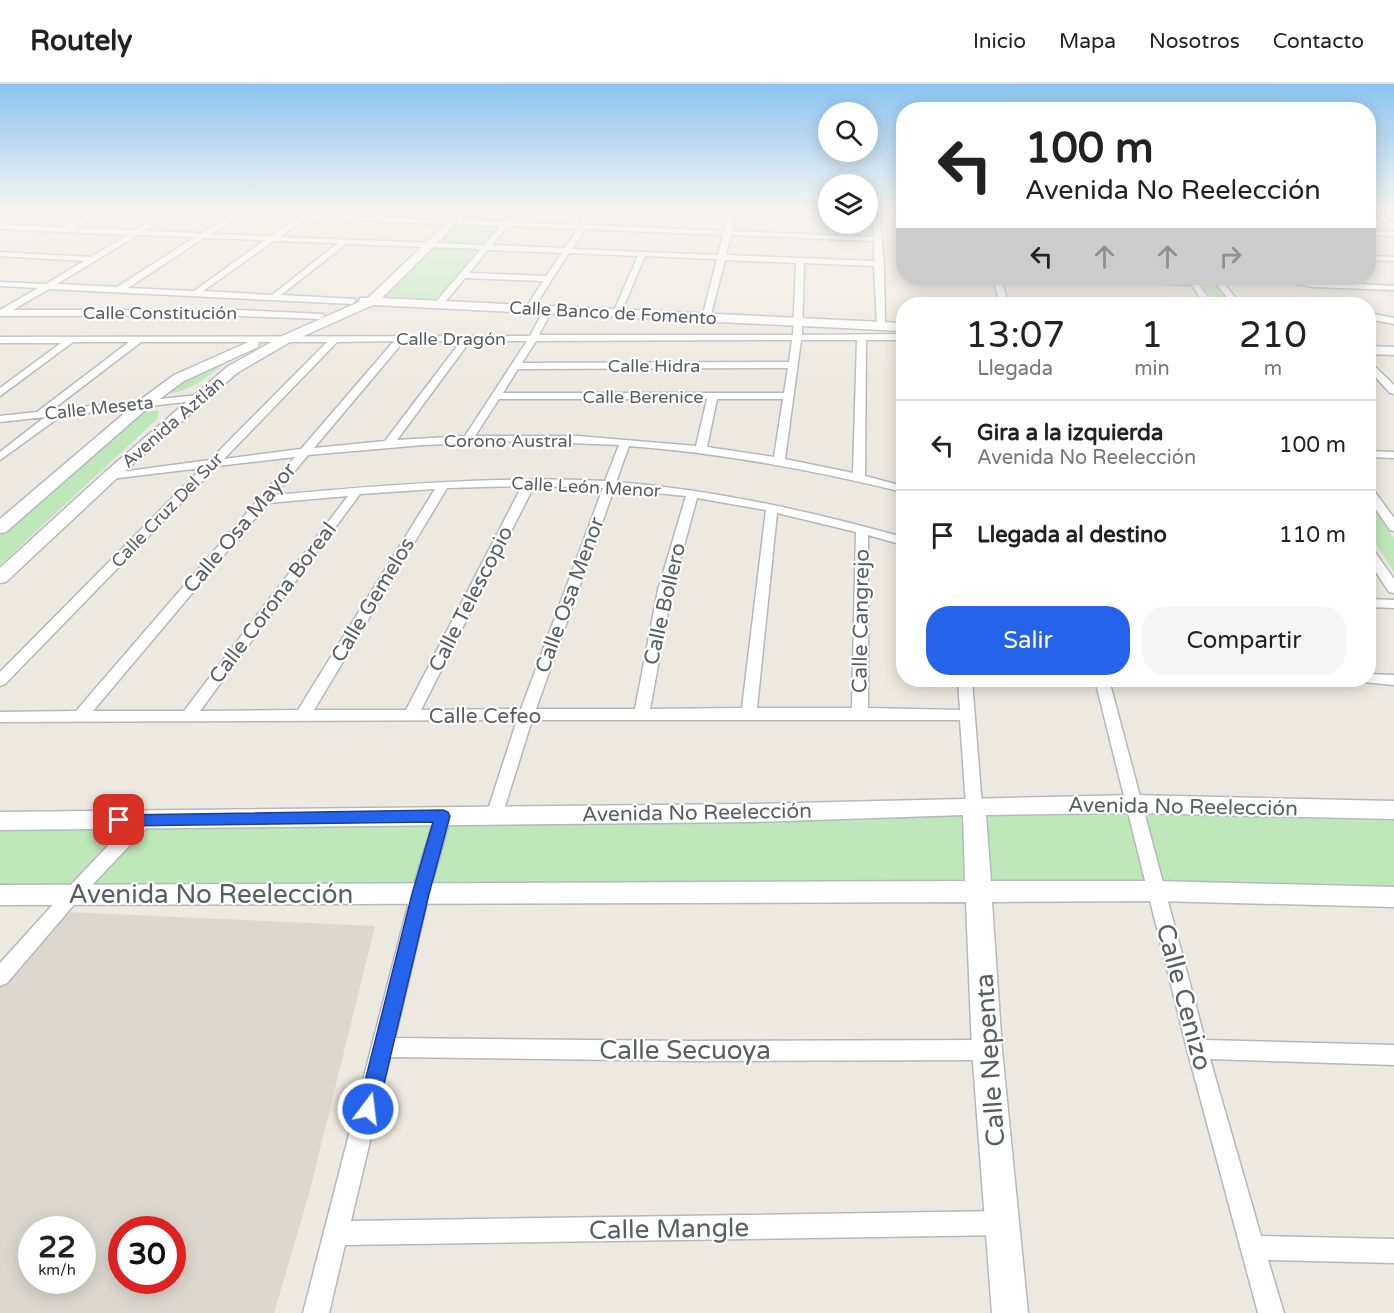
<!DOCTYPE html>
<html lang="es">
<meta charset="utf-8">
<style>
:root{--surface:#fff;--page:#f6f6f6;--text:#222;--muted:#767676;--line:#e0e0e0;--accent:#2563eb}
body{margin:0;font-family:"Varela Round",sans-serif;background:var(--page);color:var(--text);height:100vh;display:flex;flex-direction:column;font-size:22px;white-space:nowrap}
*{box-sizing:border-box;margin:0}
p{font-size:20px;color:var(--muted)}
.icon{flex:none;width:33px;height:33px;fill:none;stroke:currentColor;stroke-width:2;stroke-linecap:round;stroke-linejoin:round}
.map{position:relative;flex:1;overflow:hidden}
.sheet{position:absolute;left:896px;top:213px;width:480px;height:390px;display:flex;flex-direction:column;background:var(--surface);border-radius:24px;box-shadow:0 3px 15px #0003}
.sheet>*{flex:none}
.guide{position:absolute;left:896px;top:18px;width:480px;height:183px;border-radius:24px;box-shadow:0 3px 15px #0003;background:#fff;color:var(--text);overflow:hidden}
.buttons{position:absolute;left:818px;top:18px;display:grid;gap:12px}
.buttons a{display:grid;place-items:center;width:60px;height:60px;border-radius:50%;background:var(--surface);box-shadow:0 3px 15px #0003;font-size:30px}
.speed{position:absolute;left:18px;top:1132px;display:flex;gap:12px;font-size:30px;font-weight:700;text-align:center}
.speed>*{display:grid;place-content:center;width:78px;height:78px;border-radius:50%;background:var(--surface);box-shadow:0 3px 15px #0003;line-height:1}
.speed small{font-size:15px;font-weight:400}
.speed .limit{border:9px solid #d22;background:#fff;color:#111}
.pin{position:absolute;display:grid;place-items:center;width:51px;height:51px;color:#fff;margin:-26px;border-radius:12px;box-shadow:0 3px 9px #0006}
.me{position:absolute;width:66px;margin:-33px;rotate:15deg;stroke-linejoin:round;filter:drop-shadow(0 0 4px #0008)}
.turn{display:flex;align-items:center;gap:21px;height:126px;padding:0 30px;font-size:27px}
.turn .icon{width:78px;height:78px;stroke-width:2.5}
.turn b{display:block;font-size:42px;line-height:51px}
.lanes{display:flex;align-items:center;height:57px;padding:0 30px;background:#0003;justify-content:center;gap:30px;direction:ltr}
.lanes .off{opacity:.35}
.eta{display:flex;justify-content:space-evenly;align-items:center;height:102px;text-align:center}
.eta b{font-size:36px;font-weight:600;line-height:42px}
.button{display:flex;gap:12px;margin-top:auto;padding:12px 30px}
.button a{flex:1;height:69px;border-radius:24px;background:var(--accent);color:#fff;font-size:24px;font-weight:600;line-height:69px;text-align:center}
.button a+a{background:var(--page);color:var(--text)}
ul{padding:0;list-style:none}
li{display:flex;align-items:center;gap:18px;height:90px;padding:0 30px;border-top:2px solid var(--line)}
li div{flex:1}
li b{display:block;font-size:22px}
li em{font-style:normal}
header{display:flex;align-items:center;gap:36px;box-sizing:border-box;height:84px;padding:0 30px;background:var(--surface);border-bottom:2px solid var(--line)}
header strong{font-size:28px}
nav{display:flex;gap:33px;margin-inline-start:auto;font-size:21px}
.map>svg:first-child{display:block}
.education{fill:#ddd8cf;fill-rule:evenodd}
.green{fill:#bee8ba}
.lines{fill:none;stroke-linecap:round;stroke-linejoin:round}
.stream{stroke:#9fddff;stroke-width:3}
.street-casing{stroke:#b3b8bc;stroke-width:3}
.secondary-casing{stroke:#b4b9bf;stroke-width:3}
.street{fill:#fff;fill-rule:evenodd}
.secondary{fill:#fff;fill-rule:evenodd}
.route{fill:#2563eb;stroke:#184099;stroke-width:1.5}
.labels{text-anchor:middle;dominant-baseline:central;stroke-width:4.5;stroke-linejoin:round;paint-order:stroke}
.far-street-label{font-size:18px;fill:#595e63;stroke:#fff}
.street-label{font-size:21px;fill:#595e63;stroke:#fff}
.near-street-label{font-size:26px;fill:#595e63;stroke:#fff}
</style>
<header>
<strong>Routely</strong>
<nav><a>Inicio</a><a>Mapa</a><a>Nosotros</a><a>Contacto</a></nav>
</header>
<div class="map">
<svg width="1394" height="1229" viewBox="0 0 1394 1229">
<rect width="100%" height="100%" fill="#eee9e0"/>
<!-- education -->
<path class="education" d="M68,828L375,842L309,1110L274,1229H0V901ZM32,1146H82V1197H32ZM122,1146H172V1197H122Z"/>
<!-- green -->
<g class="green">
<path d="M464,127H517L438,221L370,218L430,162Z"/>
<path d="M1197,194H1213L1232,220H1215Z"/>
<path d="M237,269C214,286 190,313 160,309Z"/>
<path d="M147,325L159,327L157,335L0,481V448L133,329Z"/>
<path d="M1368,428L1376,429L1394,454V488L1368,448Z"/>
<path d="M1394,726V813L0,810V737Z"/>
</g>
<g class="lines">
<!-- stream -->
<path class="stream" d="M467,131L482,127"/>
<defs>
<g id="street">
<path d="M27,127H35L9,141L63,143L96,127H104L74,144L135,146L169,127H176L145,147L201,149L237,127H244L211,150L271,152L307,127H314L311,130L440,136L444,138L440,140L305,134L280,153L484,161L500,142L453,140L450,136L504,138L514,127H520L511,138L580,141L590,127H596L587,141L724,147L729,129L724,127L828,128V132L736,129L732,147L873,153V127H879L884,180L885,242L881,245L877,242L874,182L804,179L802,251L903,250V256H866L865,392L903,402V408C813,386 722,369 629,362L616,398C715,406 809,427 903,453V461L868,451V624L960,626L958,596H972L982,722L980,726L974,728L968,726L966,722L960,636H532L502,732L500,737L494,738L488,737L486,732L517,636L0,638V628L76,627L295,373L217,382L5,600L0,602V588L202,384L110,395L104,392L106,390L210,376L327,258H141L52,326L199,311L203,312V316L61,332L0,376V368L45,333L0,338V332L37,328L129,258H73L0,312V304L61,259H0V253L530,252L544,226L548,223L552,226L539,251H793L796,179L725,176L710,234L706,237L702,234L717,175L645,172L621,229L617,232L613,229L638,172L569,169L533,225L529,228L525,225L543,197L465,194L441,223H435V219L481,165L346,160L281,211L355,215L356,217L352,220L49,205L13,226H239L323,230L324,232L320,235L239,232H0V226L38,204L0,202V198L46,200L84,177L0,172V168L91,173L128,151L0,145V140ZM508,142L578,145L565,164L492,161ZM585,145L723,151L718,171L572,165ZM138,151L195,153L117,203L57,200ZM731,151L874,157V177L726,171ZM204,154L265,156L194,207L128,204ZM274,157L338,159L272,211L203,207ZM488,166L562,169L546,192L469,189ZM792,256L789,278L522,279L536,257ZM801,256H857L853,389L785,375ZM394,257L301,365L224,375L337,258ZM404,257H461L385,357L314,364ZM470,257H527L465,352L397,356ZM788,284L784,309H503L518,285ZM499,315H707L696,362L577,352H475ZM717,315H783L774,373L707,363ZM522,357L619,361L605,397C494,392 385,401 275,411L308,371L423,361ZM522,402L406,626H314L447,404ZM534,402L603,404L521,625L421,626ZM435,405L298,626L200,627L360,410ZM614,405L686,412L658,506L635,625H536ZM348,412L184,627H93L268,419ZM697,414L766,426L742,624L650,625L672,506ZM777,429L856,448L852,624H757Z"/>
<path d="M1371,127H1378L1394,140V146Z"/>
<path d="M1368,147L1394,148V152L1368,151Z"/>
<path d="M1368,172L1394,173V177L1368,176Z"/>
<path d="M993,194H1001L1007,215L1083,217L1087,220H1000Z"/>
<path d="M1073,194L1188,196L1187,194H1195L1212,220H1204L1192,201L1077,196Z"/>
<path d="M1212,194H1220L1240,220H1232Z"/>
<path d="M1260,194L1394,202V206L1314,203Z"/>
<path d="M1368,229L1394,234V240L1368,235Z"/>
<path d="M1368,276L1394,301V310L1390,309L1368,285Z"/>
<path d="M1368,367L1394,368V374L1368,373Z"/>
<path d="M1368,403L1372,404L1394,434V447L1390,446L1368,414Z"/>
<path d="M1368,463L1372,464L1394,495V509L1389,508L1368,476Z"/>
<path d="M1368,515L1394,516V524L1368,523Z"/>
<path d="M1368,590L1394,591V601L1363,598L1361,596H1368Z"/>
<path d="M1095,596H1109L1205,956L1394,961V981L1210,975L1261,1152L1394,1155V1179L1268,1176L1284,1229H1258L1187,965Z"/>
<path d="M443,726L449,727L451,732L429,810L395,954L693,957L987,956L994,959L997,966L994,973L987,976L693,977L390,973L351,1137L1004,1127L1012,1131L1016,1139L1012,1147L1004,1151L345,1161L329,1229H303L411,810L435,732L437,727Z"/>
<path d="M143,730L149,731L152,736L149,741L78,816L7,899L0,902V879L66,806L137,731Z"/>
</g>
<g id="secondary">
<path d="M459,127H469L382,214L903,239V247L373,221L290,258L237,289L116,395L6,498L0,499V484L104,389L227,283L282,252L359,218L360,214H368Z"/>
<path d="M253,256L258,257L259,260L258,263L184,297L150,322L6,448L0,449V435L140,316L174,291Z"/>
<path d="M1368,262L1394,263V271L1368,270Z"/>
<path d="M1134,711L1394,717V735L1134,729L986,731L991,797H1156L1394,803V823L1156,817L992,818L1002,966L1028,1229H992L972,966L966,818L0,821V801L965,797L963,731L752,738L0,746V728L752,720Z"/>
</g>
</defs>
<!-- street casing -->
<use href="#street" class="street-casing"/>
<!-- secondary casing -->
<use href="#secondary" class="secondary-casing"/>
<!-- street -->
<use href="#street" class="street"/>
<!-- secondary -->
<use href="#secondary" class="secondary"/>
</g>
<!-- sky -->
<linearGradient id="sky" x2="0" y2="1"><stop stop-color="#8bc4f1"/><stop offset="0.42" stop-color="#f7f5f1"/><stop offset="1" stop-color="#f7f5f1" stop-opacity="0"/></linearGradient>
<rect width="1394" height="299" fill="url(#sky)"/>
<!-- route -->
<path class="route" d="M443,726L448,728L450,732L429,810L378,1025L375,1032L368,1035L361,1032L358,1025L412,810L433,738L119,742L114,741L112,736L114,732L119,731Z"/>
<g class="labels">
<!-- far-street labels -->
<g class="far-street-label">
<text x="160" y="229">Calle Constitución</text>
<text transform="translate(613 229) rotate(3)">Calle Banco de Fomento</text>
<text x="451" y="255">Calle Dragón</text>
<text x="654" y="282">Calle Hidra</text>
<text x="643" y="313">Calle Berenice</text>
<text transform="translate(99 324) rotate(-6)">Calle Meseta</text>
<text transform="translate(173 338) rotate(-41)">Avenida Aztlán</text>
<text x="508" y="357">Corono Austral</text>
<text transform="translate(586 403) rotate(3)">Calle León Menor</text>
<text transform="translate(167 426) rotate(-46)">Calle Cruz Del Sur</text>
</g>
<!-- street labels -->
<g class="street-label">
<text transform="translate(240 444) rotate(-50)">Calle Osa Mayor</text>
<text transform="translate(570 511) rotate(-70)">Calle Osa Menor</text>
<text transform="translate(471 515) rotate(-63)">Calle Telescopio</text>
<text transform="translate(373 516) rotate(-59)">Calle Gemelos</text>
<text transform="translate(273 519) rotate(-53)">Calle Corona Boreal</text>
<text transform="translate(665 520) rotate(-77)">Calle Bollero</text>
<text transform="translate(861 537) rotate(-89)">Calle Cangrejo</text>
<text x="485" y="632">Calle Cefeo</text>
<text transform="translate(1183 723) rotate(1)">Avenida No Reelección</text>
<text transform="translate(697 729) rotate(-1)">Avenida No Reelección</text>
</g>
<!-- near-street labels -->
<g class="near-street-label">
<text x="211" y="810">Avenida No Reelección</text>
<text transform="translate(1184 913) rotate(75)">Calle Cenizo</text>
<text x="685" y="966">Calle Secuoya</text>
<text transform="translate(990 976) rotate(-94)">Calle Nepenta</text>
<text transform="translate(669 1145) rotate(-1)">Calle Mangle</text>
</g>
</g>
</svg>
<div class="buttons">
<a><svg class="icon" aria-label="search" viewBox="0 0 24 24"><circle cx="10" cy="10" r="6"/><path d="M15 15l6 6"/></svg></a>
<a><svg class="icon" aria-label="layers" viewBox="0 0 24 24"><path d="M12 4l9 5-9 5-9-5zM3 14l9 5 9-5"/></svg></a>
</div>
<div class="speed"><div>22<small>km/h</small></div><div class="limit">30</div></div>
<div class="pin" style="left:119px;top:736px;background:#d93025"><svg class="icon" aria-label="arrive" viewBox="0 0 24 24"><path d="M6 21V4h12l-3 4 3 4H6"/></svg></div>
<svg class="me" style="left:368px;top:1025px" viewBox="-20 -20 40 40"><circle r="17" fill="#2563eb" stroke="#fff" stroke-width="3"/><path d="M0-11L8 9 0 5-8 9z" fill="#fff"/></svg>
<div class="guide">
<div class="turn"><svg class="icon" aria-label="left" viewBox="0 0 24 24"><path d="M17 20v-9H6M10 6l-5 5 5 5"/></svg><div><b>100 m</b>Avenida No Reelección</div></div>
<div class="lanes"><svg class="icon" aria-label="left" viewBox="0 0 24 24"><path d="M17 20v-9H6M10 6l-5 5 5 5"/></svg><svg class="icon off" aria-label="ahead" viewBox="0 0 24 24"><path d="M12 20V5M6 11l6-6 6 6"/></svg><svg class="icon off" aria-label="ahead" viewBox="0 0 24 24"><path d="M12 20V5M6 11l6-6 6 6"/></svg><svg class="icon off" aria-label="right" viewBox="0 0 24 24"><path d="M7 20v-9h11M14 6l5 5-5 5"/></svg></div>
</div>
<section class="sheet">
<div class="eta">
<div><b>13:07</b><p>Llegada</p></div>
<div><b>1</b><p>min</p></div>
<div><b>210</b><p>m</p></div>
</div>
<ul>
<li><svg class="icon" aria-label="left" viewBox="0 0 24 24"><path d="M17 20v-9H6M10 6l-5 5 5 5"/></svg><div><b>Gira a la izquierda</b><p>Avenida No Reelección</p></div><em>100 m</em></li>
<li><svg class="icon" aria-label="arrive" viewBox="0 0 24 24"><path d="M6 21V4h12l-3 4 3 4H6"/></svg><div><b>Llegada al destino</b></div><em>110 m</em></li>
</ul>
<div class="button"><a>Salir</a><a>Compartir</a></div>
</section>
</div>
